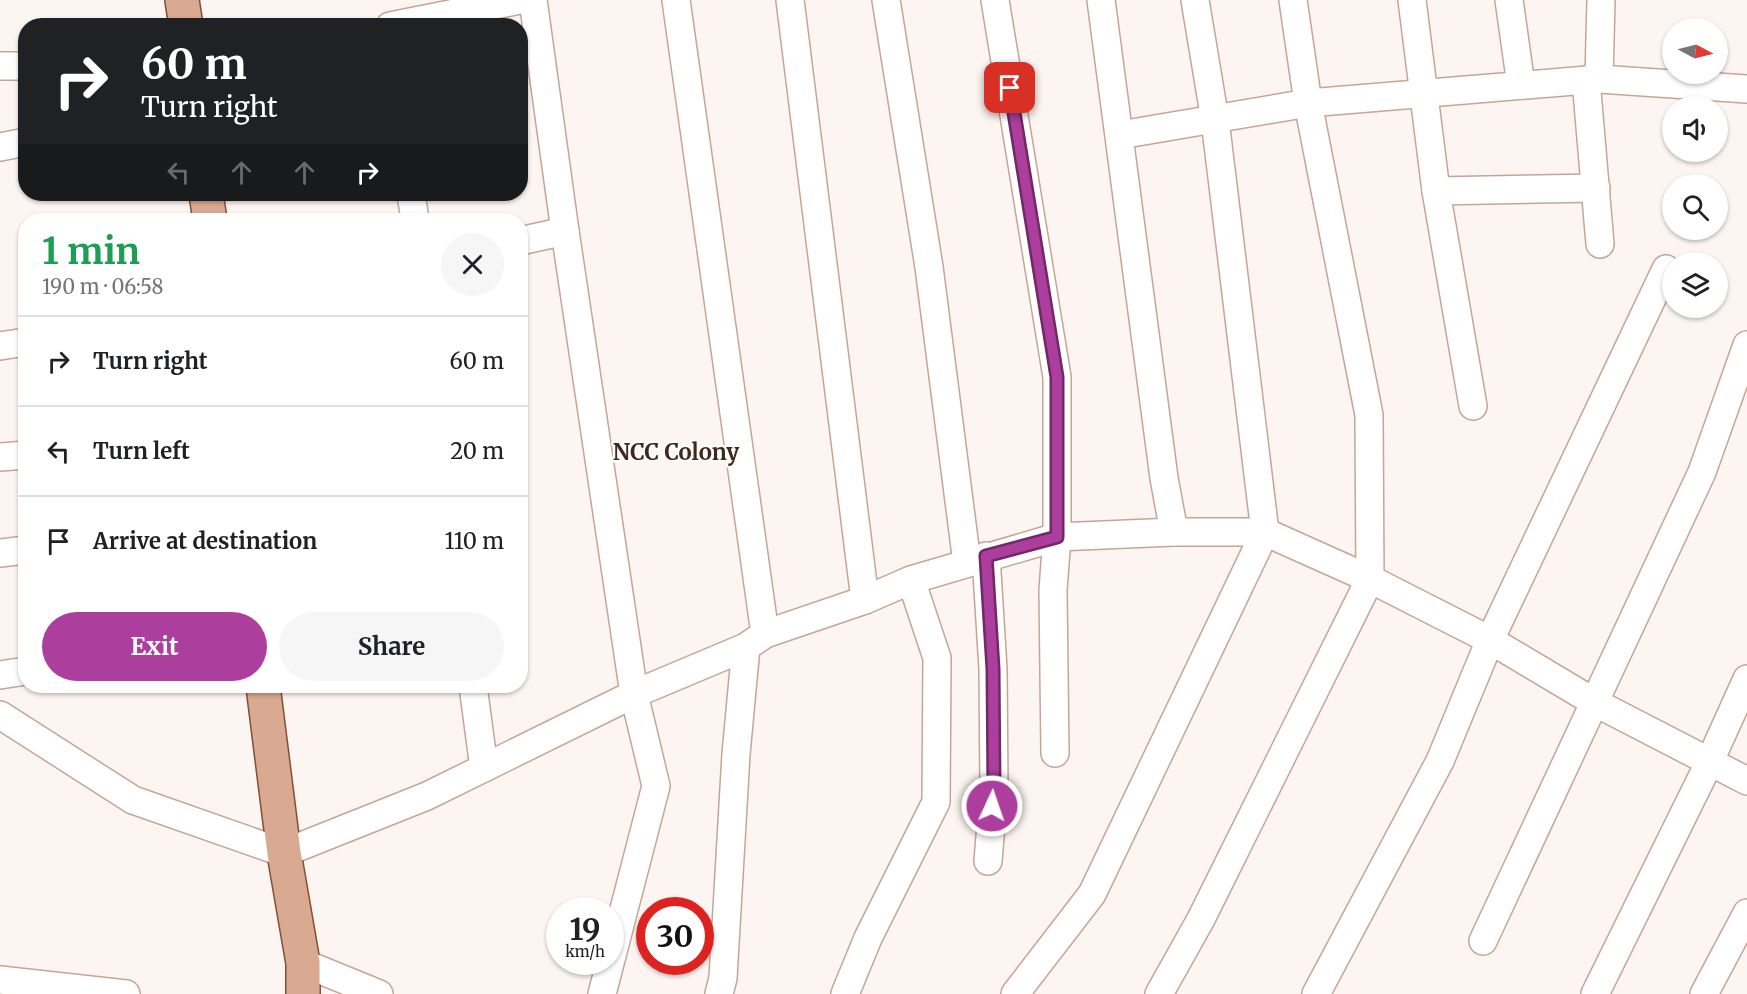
<!DOCTYPE html>
<meta charset="utf-8">
<style>
:root{--surface:#fff;--page:#f6f6f6;--text:#202124;--muted:#757577;--line:#e0e0e0;--accent:#ac3e9d}
body{margin:0;font-family:Merriweather,serif;background:var(--page);color:var(--text);height:100vh;display:flex;flex-direction:column;font-size:22px;white-space:nowrap}
*{box-sizing:border-box;margin:0}
p{font-size:20px;color:var(--muted)}
.icon{flex:none;width:33px;height:33px;fill:none;stroke:currentColor;stroke-width:2;stroke-linecap:round;stroke-linejoin:round}
.map{position:relative;flex:1;overflow:hidden}
.panel{position:absolute;left:18px;top:213px;width:510px;height:480px;display:flex;flex-direction:column;background:var(--surface);border-radius:24px;box-shadow:0 2px 4px #0004}
.panel>*{flex:none}
.guide{position:absolute;left:18px;top:18px;width:510px;height:183px;border-radius:24px;box-shadow:0 2px 4px #0004;background:#202124;color:#fff;overflow:hidden}
.needle{width:39px;rotate:97deg}
.controls{position:absolute;left:1662px;top:18px;display:grid;gap:12px}
.controls a{display:grid;place-items:center;width:66px;height:66px;border-radius:50%;background:var(--surface);box-shadow:0 2px 4px #0004;font-size:30px}
.speed{position:absolute;left:546px;top:897px;display:flex;gap:12px;font-size:30px;font-weight:700;text-align:center}
.speed>*{display:grid;place-content:center;width:78px;height:78px;border-radius:50%;background:var(--surface);box-shadow:0 2px 4px #0004;line-height:1}
.speed small{font-size:15px;font-weight:400}
.speed .limit{border:9px solid #d22;background:#fff;color:#111}
.pin{position:absolute;display:grid;place-items:center;width:51px;height:51px;color:#fff;margin:-26px;border-radius:12px;box-shadow:0 3px 9px #0006}
.me{position:absolute;width:66px;margin:-33px;rotate:3deg;stroke-linejoin:round;filter:drop-shadow(0 0 4px #0008)}
.turn{display:flex;align-items:center;gap:21px;height:126px;padding:0 24px;font-size:27px}
.turn .icon{width:78px;height:78px;stroke-width:2.5}
.turn b{display:block;font-size:42px;line-height:51px}
.lanes{display:flex;align-items:center;height:57px;padding:0 24px;background:#0003;justify-content:center;gap:30px;direction:ltr}
.lanes .off{opacity:.35}
.round{display:grid;place-items:center;flex:none;width:63px;height:63px;border-radius:32px;background:var(--page)}
.summary{display:flex;align-items:center;justify-content:space-between;height:102px;padding:0 24px}
h1{font-size:36px;font-weight:700;line-height:45px;color:#1e9e55}
.cta{display:flex;gap:12px;margin-top:auto;padding:12px 24px}
.cta a{flex:1;height:69px;border-radius:36px;background:var(--accent);color:#fff;font-size:24px;font-weight:700;line-height:69px;text-align:center}
.cta a+a{background:var(--page);color:var(--text)}
ul{padding:0;list-style:none}
li{display:flex;align-items:center;gap:18px;height:90px;padding:0 24px;border-top:2px solid var(--line)}
li div{flex:1}
li b{display:block;font-size:22px}
li em{font-style:normal}
.map>svg:first-child{display:block}
.lines{fill:none;stroke-linecap:round;stroke-linejoin:round}
.minor-casing{stroke:#c7a595;stroke-width:30}
.major-casing{stroke:#864e34;stroke-width:36}
.minor{stroke:#fff;stroke-width:27}
.major{stroke:#d9a992;stroke-width:33}
.route-casing{stroke:#702866;stroke-width:15}
.route{stroke:#ac3e9d;stroke-width:10}
.labels{text-anchor:middle;dominant-baseline:central;stroke-width:4.5;stroke-linejoin:round;paint-order:stroke}
.quarter-label{font-size:22px;font-weight:bold;fill:#42271a;stroke:#fff}
</style>
<div class="map">
<svg width="1747" height="994" viewBox="0 0 1747 994">
<rect width="100%" height="100%" fill="#fcf5f1"/>
<g class="lines">
<defs>
<g id="minor">
<path d="M533,0L565,231L634,694L656,786L602,994"/>
<path d="M676,0L765,634"/>
<path d="M790,0L865,600"/>
<path d="M886,0L929,267L967,563"/>
<path d="M995,0L1057,377V537L1053,590L1055,753"/>
<path d="M1101,0L1164,478L1174,532"/>
<path d="M1412,0L1436,191L1473,406"/>
<path d="M1509,0L1521,85"/>
<path d="M390,26L520,0"/>
<path d="M0,66H26"/>
<path d="M1599,79L1601,0"/>
<path d="M1586,80L1600,244"/>
<path d="M1120,135L1308,103L1599,79L1747,89"/>
<path d="M0,147L26,142"/>
<path d="M1436,191L1596,188"/>
<path d="M411,194L415,220"/>
<path d="M520,241L565,231"/>
<path d="M0,346L26,342"/>
<path d="M0,457L26,455"/>
<path d="M0,553L26,550"/>
<path d="M986,556L993,669L994,788L988,861"/>
<path d="M0,675L26,671"/>
<path d="M473,686L484,768"/>
<path d="M0,715L133,800L284,853L427,796L634,694L746,647L765,634L865,600L911,580L1057,537L1174,532H1265L1370,579L1490,640L1594,702L1747,781"/>
<path d="M1483,941L1702,472L1747,345"/>
<path d="M303,963L379,994"/>
<path d="M0,980L126,994"/>
<path d="M719,994L723,978L736,754L746,647"/>
<path d="M845,994L868,938L936,802L937,658L911,580"/>
<path d="M1015,994L1092,894L1265,532L1215,120L1195,0"/>
<path d="M1159,994L1201,919L1370,579L1369,415L1308,103L1293,0"/>
<path d="M1316,994L1440,761L1490,640L1666,269"/>
<path d="M1595,994L1709,763L1747,679"/>
<path d="M1704,994L1747,913"/>
</g>
<g id="major">
<path d="M182,0L186,26"/>
<path d="M206,194L210,220"/>
<path d="M263,686L284,853L303,963V994"/>
</g>
</defs>
<!-- minor casing -->
<use href="#minor" class="minor-casing"/>
<!-- major casing -->
<use href="#major" class="major-casing"/>
<!-- minor -->
<use href="#minor" class="minor"/>
<!-- major -->
<use href="#major" class="major"/>
</g>
<g class="lines">
<defs>
<path id="route" d="M992,806L994,788L993,669L986,556L1057,537V377L1010,88"/>
</defs>
<!-- route casing -->
<use href="#route" class="route-casing"/>
<!-- route -->
<use href="#route" class="route"/>
</g>
<g class="labels">
<!-- quarter labels -->
<g class="quarter-label">
<text x="676" y="452">NCC Colony</text>
</g>
</g>
</svg>
<div class="controls">
<a><svg class="needle" viewBox="-14 -14 28 28"><path d="M0-13l5 13h-10z" fill="#e53935"/><path d="M0 13l5-13h-10z" fill="#757577"/></svg></a>
<a><svg class="icon" aria-label="sound" viewBox="0 0 24 24"><path d="M4 9h4l5-4v14l-5-4H4zM17 9q2 3 0 6"/></svg></a>
<a><svg class="icon" aria-label="search" viewBox="0 0 24 24"><circle cx="10" cy="10" r="6"/><path d="M15 15l6 6"/></svg></a>
<a><svg class="icon" aria-label="layers" viewBox="0 0 24 24"><path d="M12 4l9 5-9 5-9-5zM3 14l9 5 9-5"/></svg></a>
</div>
<div class="speed"><div>19<small>km/h</small></div><div class="limit">30</div></div>
<div class="pin" style="left:1010px;top:88px;background:#d93025"><svg class="icon" aria-label="arrive" viewBox="0 0 24 24"><path d="M6 21V4h12l-3 4 3 4H6"/></svg></div>
<svg class="me" style="left:992px;top:806px" viewBox="-20 -20 40 40"><circle r="17" fill="#ac3e9d" stroke="#fff" stroke-width="3"/><path d="M0-11L8 9 0 5-8 9z" fill="#fff"/></svg>
<div class="guide">
<div class="turn"><svg class="icon" aria-label="right" viewBox="0 0 24 24"><path d="M7 20v-9h11M14 6l5 5-5 5"/></svg><div><b>60 m</b>Turn right</div></div>
<div class="lanes"><svg class="icon off" aria-label="left" viewBox="0 0 24 24"><path d="M17 20v-9H6M10 6l-5 5 5 5"/></svg><svg class="icon off" aria-label="ahead" viewBox="0 0 24 24"><path d="M12 20V5M6 11l6-6 6 6"/></svg><svg class="icon off" aria-label="ahead" viewBox="0 0 24 24"><path d="M12 20V5M6 11l6-6 6 6"/></svg><svg class="icon" aria-label="right" viewBox="0 0 24 24"><path d="M7 20v-9h11M14 6l5 5-5 5"/></svg></div>
</div>
<section class="panel">
<div class="summary"><div><h1>1 min</h1><p>190 m · 06:58</p></div><a class="round"><svg class="icon" aria-label="close" viewBox="0 0 24 24"><path d="M6 6l12 12M18 6L6 18"/></svg></a></div>
<ul>
<li><svg class="icon" aria-label="right" viewBox="0 0 24 24"><path d="M7 20v-9h11M14 6l5 5-5 5"/></svg><div><b>Turn right</b></div><em>60 m</em></li>
<li><svg class="icon" aria-label="left" viewBox="0 0 24 24"><path d="M17 20v-9H6M10 6l-5 5 5 5"/></svg><div><b>Turn left</b></div><em>20 m</em></li>
<li><svg class="icon" aria-label="arrive" viewBox="0 0 24 24"><path d="M6 21V4h12l-3 4 3 4H6"/></svg><div><b>Arrive at destination</b></div><em>110 m</em></li>
</ul>
<div class="cta"><a>Exit</a><a>Share</a></div>
</section>
</div>
